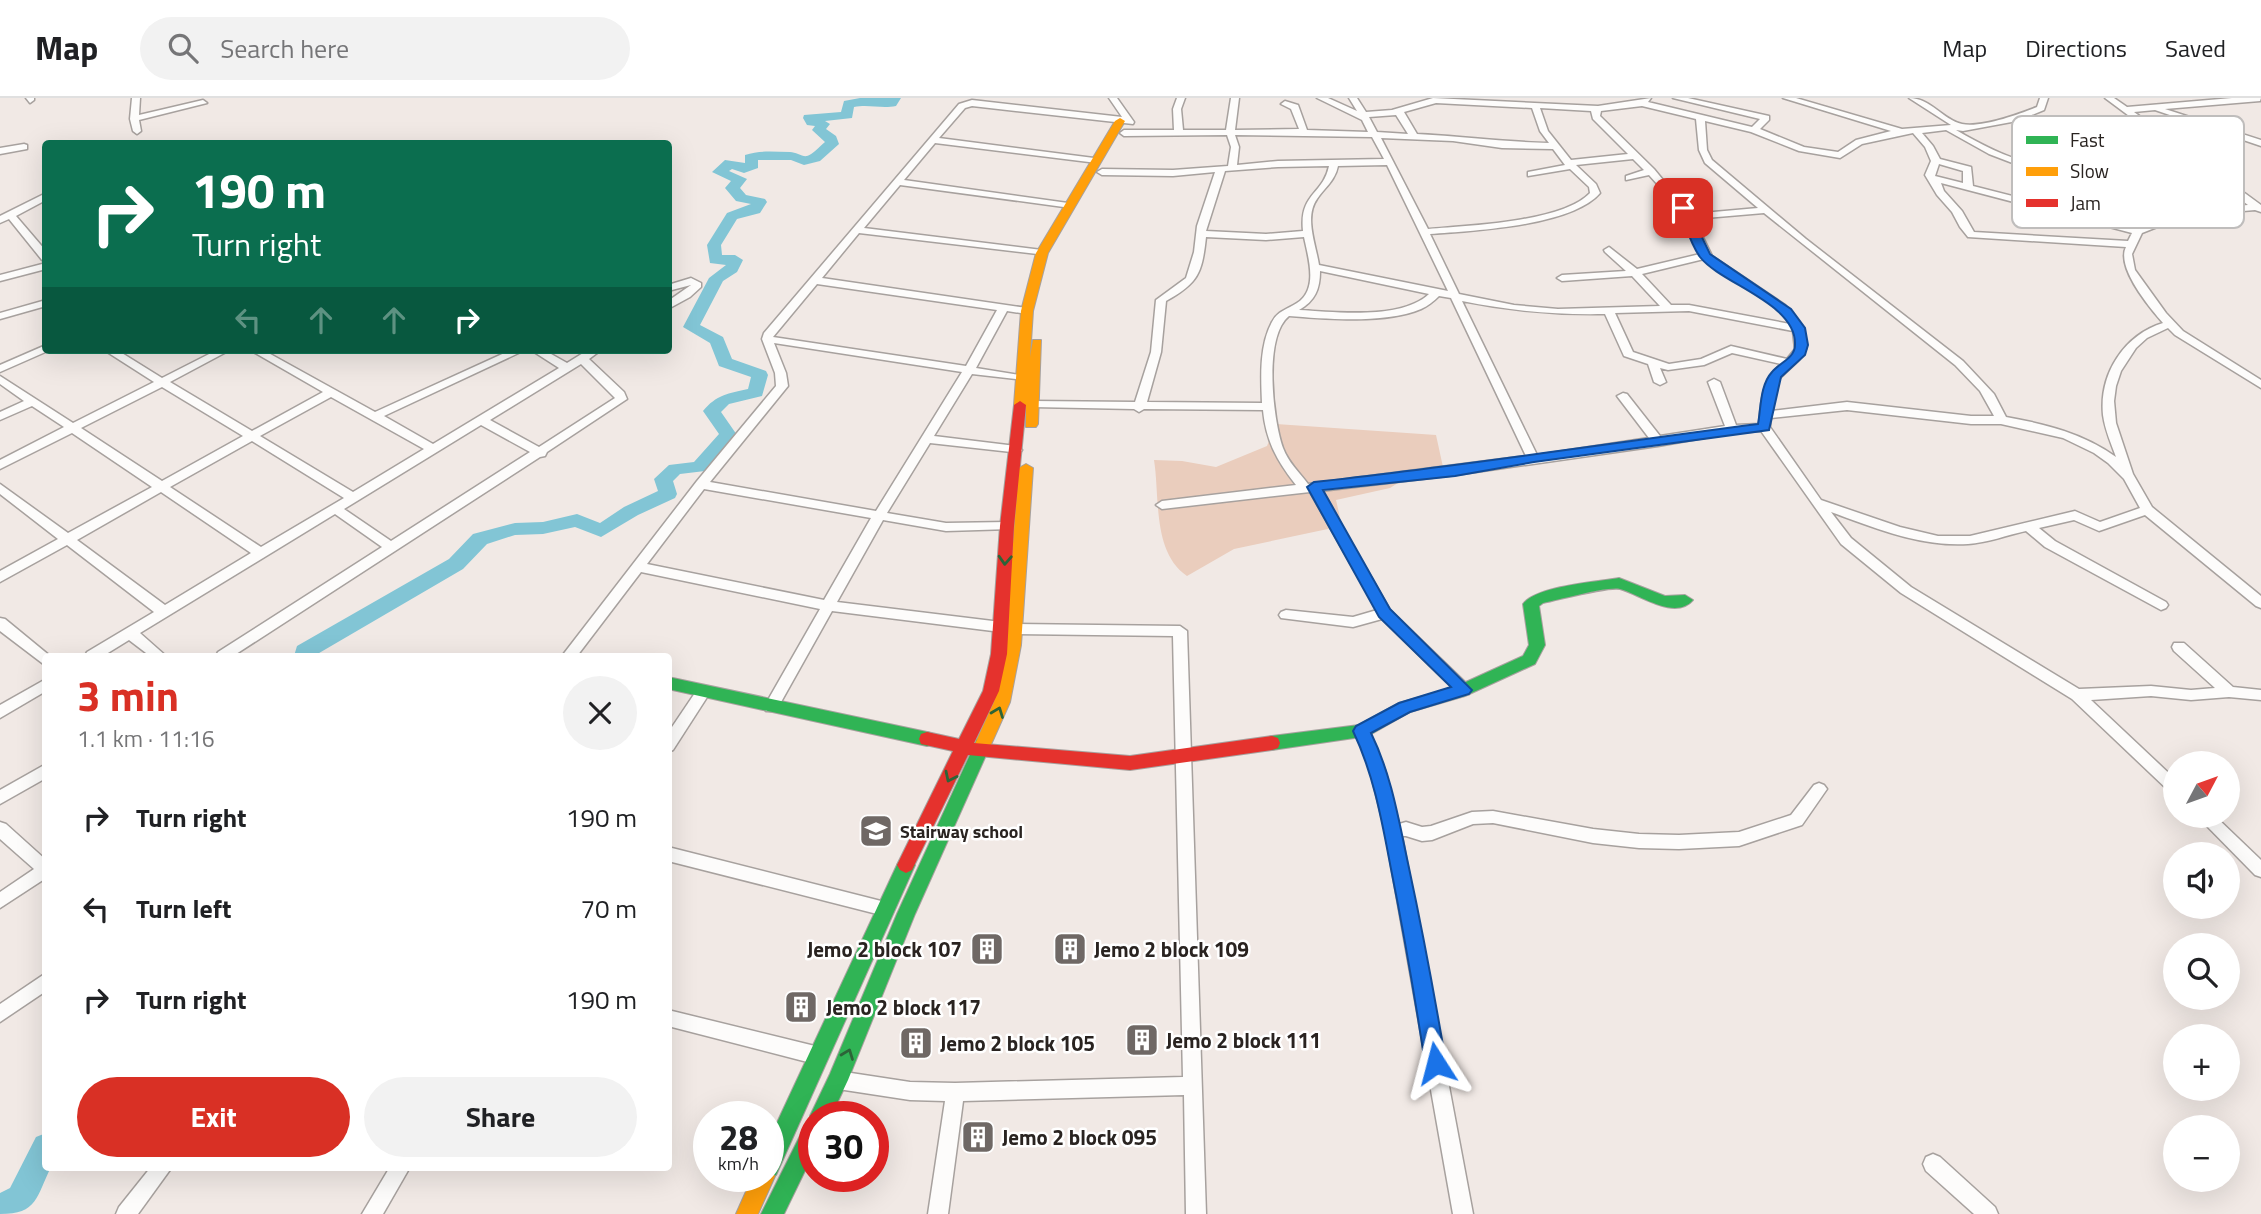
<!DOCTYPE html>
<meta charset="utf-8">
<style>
:root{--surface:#fff;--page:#f2f2f2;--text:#202124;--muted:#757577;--line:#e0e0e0;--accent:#d93025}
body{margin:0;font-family:"Titillium Web",sans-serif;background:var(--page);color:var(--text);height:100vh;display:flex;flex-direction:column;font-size:26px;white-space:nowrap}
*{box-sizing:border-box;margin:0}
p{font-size:23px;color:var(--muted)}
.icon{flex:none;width:38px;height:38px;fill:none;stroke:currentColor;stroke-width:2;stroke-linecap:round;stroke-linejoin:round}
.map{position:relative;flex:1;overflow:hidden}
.panel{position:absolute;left:42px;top:555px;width:630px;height:518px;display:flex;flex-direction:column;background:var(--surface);border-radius:7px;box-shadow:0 7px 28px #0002}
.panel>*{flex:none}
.banner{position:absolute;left:42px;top:42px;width:630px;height:214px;border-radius:7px;box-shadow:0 7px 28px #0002;background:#0b6e4f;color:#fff;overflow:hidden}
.needle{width:46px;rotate:49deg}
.controls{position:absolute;left:2163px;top:653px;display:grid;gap:14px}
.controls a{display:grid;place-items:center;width:77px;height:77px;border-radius:50%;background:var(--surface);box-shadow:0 7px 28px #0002;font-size:35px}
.speed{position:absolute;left:693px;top:1003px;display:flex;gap:14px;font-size:35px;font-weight:700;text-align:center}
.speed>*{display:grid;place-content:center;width:91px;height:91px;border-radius:50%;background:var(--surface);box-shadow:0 7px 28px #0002;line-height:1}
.speed small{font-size:18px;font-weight:400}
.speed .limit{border:10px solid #d22;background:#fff;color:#111}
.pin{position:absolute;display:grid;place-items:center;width:60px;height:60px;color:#fff;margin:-30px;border-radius:14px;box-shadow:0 4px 10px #0006}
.me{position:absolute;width:77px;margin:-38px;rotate:351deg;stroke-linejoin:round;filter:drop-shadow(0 0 5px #0008)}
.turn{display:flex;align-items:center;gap:24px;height:147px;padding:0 35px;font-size:32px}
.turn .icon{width:91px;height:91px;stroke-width:2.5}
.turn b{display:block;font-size:49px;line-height:60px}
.lanes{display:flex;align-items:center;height:66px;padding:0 35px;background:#0003;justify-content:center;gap:35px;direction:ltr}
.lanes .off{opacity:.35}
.round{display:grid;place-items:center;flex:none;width:74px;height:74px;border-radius:37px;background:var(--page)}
.head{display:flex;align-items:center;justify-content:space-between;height:119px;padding:0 35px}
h1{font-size:42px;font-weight:700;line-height:52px;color:var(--accent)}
.cta{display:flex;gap:14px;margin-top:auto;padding:14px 35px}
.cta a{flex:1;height:80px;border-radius:42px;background:var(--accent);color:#fff;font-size:28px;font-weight:700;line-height:80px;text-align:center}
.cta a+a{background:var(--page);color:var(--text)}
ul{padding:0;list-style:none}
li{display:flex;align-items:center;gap:21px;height:91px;padding:0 35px}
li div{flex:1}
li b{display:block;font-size:26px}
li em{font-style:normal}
header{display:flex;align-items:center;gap:42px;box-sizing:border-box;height:98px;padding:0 35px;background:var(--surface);border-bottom:2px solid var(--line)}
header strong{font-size:33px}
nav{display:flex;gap:38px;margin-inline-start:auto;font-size:24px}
.search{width:490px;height:63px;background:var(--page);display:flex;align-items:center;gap:18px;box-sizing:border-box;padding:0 24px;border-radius:38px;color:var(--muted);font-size:26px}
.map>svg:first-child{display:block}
.green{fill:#eacdbd}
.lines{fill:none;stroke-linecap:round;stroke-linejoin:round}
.river{fill:#82c5d5;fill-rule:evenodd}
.street-casing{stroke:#a7a19e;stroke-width:3}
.fast-casing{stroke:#a7a19e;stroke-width:2}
.slow-casing{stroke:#a7a19e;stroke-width:2}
.jam-casing{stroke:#a7a19e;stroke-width:2}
.street{fill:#fdfcfb;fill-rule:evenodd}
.fast{fill:#30b455;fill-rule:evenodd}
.slow{fill:#ff9f0a;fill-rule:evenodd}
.jam{fill:#e5322d;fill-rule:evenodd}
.oneway{stroke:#2c6438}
.route{fill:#1a73e8;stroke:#114b97;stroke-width:2}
.labels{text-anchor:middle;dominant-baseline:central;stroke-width:5;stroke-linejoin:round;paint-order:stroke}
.poi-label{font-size:18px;font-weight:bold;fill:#292320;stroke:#fff;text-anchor:start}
.near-poi-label{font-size:21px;font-weight:bold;fill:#292320;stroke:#fff;text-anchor:start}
.key{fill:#fff;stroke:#bfbdbc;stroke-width:2}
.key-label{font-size:19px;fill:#292320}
</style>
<header>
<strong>Map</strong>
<div class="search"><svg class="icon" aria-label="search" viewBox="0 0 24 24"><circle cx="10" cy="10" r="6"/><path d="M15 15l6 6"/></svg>Search here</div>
<nav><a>Map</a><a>Directions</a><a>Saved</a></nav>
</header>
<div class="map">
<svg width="2261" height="1116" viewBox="0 0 2261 1116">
<rect width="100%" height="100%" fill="#f1e9e5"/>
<!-- green -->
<path class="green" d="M1276,326L1436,337L1443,369L1412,376L1390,390L1336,402L1342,428L1234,451L1187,478C1152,454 1160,399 1154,362L1182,363L1216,369L1267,348Z"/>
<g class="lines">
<!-- river -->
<g class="river">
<path d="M860,0H901L896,8C881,11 869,6 854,9L852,20L825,23L830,26L826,31L836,38L839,46L820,63L804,67L791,62H758V70L744,75L732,71L729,73L747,81L740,90L746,97L765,101L767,104L760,115L737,121L721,147L722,157H735L743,162L737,174L723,183L700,227L723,239L732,261L766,273L768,277L762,298L729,306L721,314L737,337L705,373L680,376L673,383L677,396L675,400L638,417L601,439L575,429L543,436L515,437L487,446L463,471L314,558H294L297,548L449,461L473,436L515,425L543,424L577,416L600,425L624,409L658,393L654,381L669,367L694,364L719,336L703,313C716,297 729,295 748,291L751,279L719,268L710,245L683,229L709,180L726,167L710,165L707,147L727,115L751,106L736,103L725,90L731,83L712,74L725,62L745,65V57C760,52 774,54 790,54C796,54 802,59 807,58C812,57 820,48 825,44L812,32L815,28L807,27L803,20L804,17L841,14L844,3Z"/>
<path d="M46,1035V1069H51C36,1099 38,1116 0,1116V1095L10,1090L36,1039Z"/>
</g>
<defs>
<g id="street">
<path d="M26,0H34V2L30,5Z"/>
<path d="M132,0H140L139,17L203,2L207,5L139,22L141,33L137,36L133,33L130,21Z"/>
<path d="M1109,0H1117L1134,24L1133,26L972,8L965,10L939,40L1094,60L1097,61V65L935,45L904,82L1068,105L1073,108L1071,110L900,87L864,130L1042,152L1046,153V157L859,135L822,180L1027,210L1032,213L1027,216L1007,213L976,270L1025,278V282L972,276L934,338L1016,348L1022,352L1020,355L930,345L887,415L946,425L1007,424L1013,428L1011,431L946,433L883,422L837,504L1001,524L1008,529L1006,533L1001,534L832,513L776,613H766L764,609L820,511L641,474L577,558H562L697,383L776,288L775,275L762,241L764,235L959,6L972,2L1122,19ZM817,186L997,212L966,268L773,239ZM774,245L962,274L876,413L710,384L788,288L786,275ZM704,391L871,420L824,502L647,466Z"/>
<path d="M1177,0H1185L1181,11L1183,32H1226L1231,0H1239L1235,32L1299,31L1291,11L1281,6L1285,3L1298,7L1307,32L1368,34L1362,22L1317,0H1328L1357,13L1349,0H1357L1366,14L1392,12L1433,0L1598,8L1651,0L1648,4L1752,29L1760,21L1673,0H1688L1769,18V22L1760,31L1804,49L1838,54L1856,42L1891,33L1783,0H1796L1902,31L1951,27L1909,0C1931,0 1943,22 1962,26C1982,30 2019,16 2037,9L2040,0H2048L2044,12L2017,23L1963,33L1956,32C1991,52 2032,74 2073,67L2165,86H2168L2176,74L2195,67L2105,0H2114L2127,9L2232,0H2261L2260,3L2165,11L2261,42V48L2155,12L2134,14L2261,107V114L2255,112L2185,118L2142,135L2132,156L2135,172L2166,215L2183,233L2261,282V290L2175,237L2168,230L2147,240L2136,250L2121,273L2116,288L2114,303L2116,325L2133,376L2152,409L2261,498V510L2256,508L2145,417L2099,433L2074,422L2039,430L2055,443L2166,504L2168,507L2166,510L2161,512L2045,449L2026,433C2007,437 1987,445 1968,446C1920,449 1875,430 1831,414L1851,440L1911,489L2079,591L2151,588L2191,592L2215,590L2174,553L2172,549L2174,545H2184L2233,589L2261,592V602L2229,599L2191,602L2151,598L2091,602L2175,681V696L2170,694L2072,601L1901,495L1841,446L1761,333L1732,335L1658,348L1455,377L1321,393L1390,512L1469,588L1471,592L1469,596H1459L1382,521L1353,529L1281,520L1279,517L1281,514L1286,512L1353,519L1377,512L1310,394L1162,411L1156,407L1162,403L1296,387C1277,363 1266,343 1263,312L1144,311L1139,314L1134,311L1033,309L1027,306L1033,303L1135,304L1151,254L1156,202L1186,180L1194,154L1197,128L1215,74L1173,78L1102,77L1097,74L1102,71L1173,72L1228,68L1231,49L1227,37L1124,38L1120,35L1124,32H1174L1173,11ZM1436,5L1532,10L1540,33L1549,45C1504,44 1461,38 1417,36L1404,14ZM1642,8L1696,21L1699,52L1705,65L1758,110L1691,116L1654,71L1600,18L1601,13ZM1540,10L1591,13L1593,21L1628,56L1571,62L1548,33ZM1396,17L1408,36L1377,34L1369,19ZM1705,23L1751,34L1799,53L1840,60L1862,46L1913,35L1925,49L1931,63L1925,77L1937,97L1952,114L1960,129L1968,139L2126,149C2116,169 2149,209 2163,225C2124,237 2099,276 2103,317C2105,332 2111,345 2116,359C2083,335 2045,326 2006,319L1994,296L1963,263L1806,141L1712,62L1707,52ZM1946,32L1989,56L2023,69L2059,75L2073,73L2165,92L2174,90L2182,78L2200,71L2248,107L2183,112L2137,130L1973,88L1971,69L1940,61L1933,48L1922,35ZM1235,37L1372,39L1384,61L1278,63L1237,67L1239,49ZM1381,40L1453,43L1502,50L1553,51L1565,67L1528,74V78L1570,71L1589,89L1590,95C1563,124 1467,128 1428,131ZM1633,61L1644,72L1626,78V82L1649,77L1677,108L1700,156L1637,171L1609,149L1604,152L1605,154L1626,173L1562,177L1557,180L1562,183L1632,178L1660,208L1558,211L1514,207L1459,196L1430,136C1473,133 1572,128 1600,95L1596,86L1576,67ZM1939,66L1963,73V85L1935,78ZM1387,67L1448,193L1319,167C1316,147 1304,119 1317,101C1325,89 1335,83 1338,68ZM1329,68C1323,97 1299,95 1303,133L1266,136L1206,133L1225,73L1278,69ZM1941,85L2132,135L2128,143L1974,134L1962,113L1944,93ZM1764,115L1955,267L1980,293L1994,318H1971L1847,304L1771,313L1778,282L1799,262L1806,251L1804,231L1785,207L1712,158L1694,121ZM1206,139L1266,142L1304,139C1308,159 1319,191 1297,205C1288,211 1277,213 1272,224C1259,248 1261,280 1262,305L1147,304L1161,254L1166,203C1198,185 1202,176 1206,139ZM1704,161L1711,168C1737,185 1773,199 1790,226L1689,207H1671L1642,176ZM1320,173L1429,196C1401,222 1336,214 1299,212C1315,203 1320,191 1320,173ZM1439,198L1451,200L1526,358L1308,386C1299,374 1288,364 1283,350C1273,322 1263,239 1289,218C1326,221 1386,226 1421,211C1428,208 1434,203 1439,198ZM1462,203C1512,213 1554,217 1605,216L1624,258L1648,266L1654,284L1660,287L1666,284L1660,270L1668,272L1704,267L1732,255L1781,266C1762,282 1761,303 1759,326L1736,327L1720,284L1714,281L1708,284L1725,328L1660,338L1627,296L1623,295L1617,298L1649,340L1537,357ZM1689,213L1793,233L1795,251L1787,261L1731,248L1701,261L1669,266L1633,254L1615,215ZM1847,312L1971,326H2001L2063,340L2094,355L2108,365L2124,381L2140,410L2100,424L2075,413L1970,438H1938L1900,429L1821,402L1770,329L1771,320Z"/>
<path d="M24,46L27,47V51L0,56V50Z"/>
<path d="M46,95V102L16,118L46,153V163L42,162L9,121L0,125V118Z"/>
<path d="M46,165V171L0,183V177Z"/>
<path d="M691,180L701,185V189L690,199L668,211V203L691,187L668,193V187Z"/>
<path d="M46,202V208L0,221V215Z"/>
<path d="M46,247V252H50L0,274V267Z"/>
<path d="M104,252H117L162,280L217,252H230L170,284L252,333L323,294L250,252H263L375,314L511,252H525L384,318L433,346L559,270L531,252H544L567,265L588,252H601L589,261L624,294L627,301L547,354L545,358L540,359L233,558H216L218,554L382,449L335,416L140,535L166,558H150L129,542L103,558H85L87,554L154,514L67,447L0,484V473L58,441L0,396V386L68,435L152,389L72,335L0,371V362L64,329L32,308L0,322V314L24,303L0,286V278L73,325L154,284ZM581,266L615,300L539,349L490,322ZM162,289L243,338L162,383L81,330ZM331,299L424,351L353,394L260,338ZM481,327L530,354L391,443L344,411ZM252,343L344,400L261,449L170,389ZM161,394L251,455L165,507L77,442Z"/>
<path d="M0,520L5,521L50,558H46V568L0,533Z"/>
<path d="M1015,526L1180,528L1187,533L1206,1116H1186L1184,997L963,1003L948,1116H928L945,1003L910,1002L838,991L832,988L829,982L832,976L838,973L910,984L955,985L1183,979L1173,538L1015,536L1008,531Z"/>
<path d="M46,581V593L0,620V607Z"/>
<path d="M704,588L709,589L711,593L673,652L668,654V635L699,589Z"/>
<path d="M1362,627L1367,629L1385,672L1399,726L1406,724L1422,729L1431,728L1472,714L1493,713L1593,731L1639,736L1679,737L1739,734L1791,717L1814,687L1819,685L1824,687L1827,691L1802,727L1739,748L1679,751L1639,750L1593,745L1493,725L1473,726L1432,742L1422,743L1406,738H1402L1473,1116H1453L1385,733L1370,672L1355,633L1357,629Z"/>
<path d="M46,666V680L0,706V692Z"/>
<path d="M2197,718H2215L2261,762V779L2255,777Z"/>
<path d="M0,724L6,726L46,762V780L0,810V794L34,771L0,741Z"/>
<path d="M668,749L885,804L891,806L893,811L891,816L885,818L668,763Z"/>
<path d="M46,875V893L0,924V906Z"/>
<path d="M668,912L819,949L825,952L828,958L825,964L819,967L668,928Z"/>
<path d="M1933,1056L1940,1059L1995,1109L1998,1116H1974L1926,1073L1923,1066L1926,1059Z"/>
<path d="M151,1069H172L138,1116H116L119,1109Z"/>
<path d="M390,1069H410L383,1116H362Z"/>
</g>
<g id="fast">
<path d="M1619,480L1665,498L1685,497L1693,502C1675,523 1639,496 1620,491C1608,488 1559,502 1543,505L1539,508L1545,547L1535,566L1465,598L1410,614L1368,638L1272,652L1266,650L1264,645L1266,640L1272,638L1359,627L1399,605L1455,589L1523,558L1529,547L1523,506C1536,488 1596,484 1619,480Z"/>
<path d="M668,579L927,634L933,636L935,641L933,646L927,648L668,591Z"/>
<path d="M983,639L989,641L991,646L915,816L848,982L831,1018H814V1054L784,1116H761L807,1024L811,1022L810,1018L830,976L897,816L975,646L977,641Z"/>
<path d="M906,759L912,762L915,767L776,1077L768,1080L764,1078H768V1044L897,767L900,762Z"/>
</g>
<g id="slow">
<path d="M1120,20L1125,23L1048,155L1033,213L1030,259L1033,242H1041L1038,326L1036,329H1026V308L1020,311L1014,307L1021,213L1036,155L1115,23Z"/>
<path d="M1026,366L1033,370L1021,547L1010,604L989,651H977L975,646L994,604L1005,547L1019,370Z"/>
<path d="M768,1069L775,1078L758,1116H736L753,1078H768Z"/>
</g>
<path id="jam" d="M1020,303L1026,307L1014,428L1007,556L999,593L974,645L1130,658L1272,638L1278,640L1280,645L1278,650L1272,652L1130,672L968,657L912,772L906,775L900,772L897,767L953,653L921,646L919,641L921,636L927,634L959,641L983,593L991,556L1000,428L1014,307Z"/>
</defs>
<!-- street casing -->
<use href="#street" class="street-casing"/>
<!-- fast casing -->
<use href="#fast" class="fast-casing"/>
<!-- slow casing -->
<use href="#slow" class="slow-casing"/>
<!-- jam casing -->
<use href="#jam" class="jam-casing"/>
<!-- street -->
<use href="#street" class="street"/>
<!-- fast -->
<use href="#fast" class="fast"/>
<!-- slow -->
<use href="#slow" class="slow"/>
<!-- jam -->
<use href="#jam" class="jam"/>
</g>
<!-- one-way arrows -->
<defs><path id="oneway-chevron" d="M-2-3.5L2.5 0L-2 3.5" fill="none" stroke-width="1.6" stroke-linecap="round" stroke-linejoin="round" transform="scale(1.75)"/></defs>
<g class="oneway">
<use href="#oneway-chevron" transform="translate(1005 462) rotate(93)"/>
<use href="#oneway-chevron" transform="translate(998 614) rotate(-69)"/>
<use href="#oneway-chevron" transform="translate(950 679) rotate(116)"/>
<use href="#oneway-chevron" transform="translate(848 956) rotate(-69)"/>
</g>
<!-- route -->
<path class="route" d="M1679,107L1688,110L1710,156L1791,211L1805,230L1808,247L1805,257L1781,279L1769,332L1534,364L1455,378L1323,392L1390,511L1472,592L1469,596L1410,614L1371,635C1392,678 1399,724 1409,770C1423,835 1435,900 1446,965L1443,972L1436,975L1428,972L1425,965C1415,900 1404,836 1391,771C1382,724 1374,677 1353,633L1356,628L1399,605L1451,589L1379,519L1307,389L1314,384C1462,368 1610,345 1758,326C1761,310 1760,287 1772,274C1779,265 1795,260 1795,247C1797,205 1721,186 1700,159C1690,145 1685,125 1678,110Z"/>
<!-- icons -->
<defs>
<symbol id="school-square" viewBox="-11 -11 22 22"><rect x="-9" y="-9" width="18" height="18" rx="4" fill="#6f6865" stroke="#fff"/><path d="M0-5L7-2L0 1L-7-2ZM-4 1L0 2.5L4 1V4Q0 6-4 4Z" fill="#fff"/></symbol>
<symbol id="building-square" viewBox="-11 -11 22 22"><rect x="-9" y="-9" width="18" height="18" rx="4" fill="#6f6865" stroke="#fff"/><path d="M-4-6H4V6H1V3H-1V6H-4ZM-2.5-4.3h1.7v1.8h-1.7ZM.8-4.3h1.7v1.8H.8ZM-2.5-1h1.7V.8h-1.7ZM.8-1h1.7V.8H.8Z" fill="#fff"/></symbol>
</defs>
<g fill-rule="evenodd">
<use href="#school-square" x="857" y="714" width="38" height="38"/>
<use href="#building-square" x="968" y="832" width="38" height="38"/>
<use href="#building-square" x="1051" y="832" width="38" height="38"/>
<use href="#building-square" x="782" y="890" width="38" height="38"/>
<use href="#building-square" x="1123" y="923" width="38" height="38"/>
<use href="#building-square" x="897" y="926" width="38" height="38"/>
<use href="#building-square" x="959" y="1020" width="38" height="38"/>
</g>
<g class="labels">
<!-- poi labels -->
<g class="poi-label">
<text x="900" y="733">Stairway school</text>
</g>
<!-- near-poi labels -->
<g class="near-poi-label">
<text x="962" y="851" text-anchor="end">Jemo 2 block 107</text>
<text x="1094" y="851">Jemo 2 block 109</text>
<text x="826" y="909">Jemo 2 block 117</text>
<text x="1166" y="942">Jemo 2 block 111</text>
<text x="940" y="945">Jemo 2 block 105</text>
<text x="1002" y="1039">Jemo 2 block 095</text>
</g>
</g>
<!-- legend -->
<rect x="2012" y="18" width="232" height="112" rx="10" class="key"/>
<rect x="2026" y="38" width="32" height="8" fill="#30b455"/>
<rect x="2026" y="69" width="32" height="9" fill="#ff9f0a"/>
<rect x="2026" y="101" width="32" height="8" fill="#e5322d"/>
<g class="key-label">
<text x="2070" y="49">Fast</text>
<text x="2070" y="80">Slow</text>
<text x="2070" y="112">Jam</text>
</g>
</svg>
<div class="controls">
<a><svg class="needle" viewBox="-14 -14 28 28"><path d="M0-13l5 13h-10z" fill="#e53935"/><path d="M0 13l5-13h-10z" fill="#757577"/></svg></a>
<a><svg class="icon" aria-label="sound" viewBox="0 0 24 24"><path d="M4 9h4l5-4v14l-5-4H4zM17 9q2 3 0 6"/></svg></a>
<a><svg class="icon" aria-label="search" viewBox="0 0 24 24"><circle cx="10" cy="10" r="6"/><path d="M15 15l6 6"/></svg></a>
<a>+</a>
<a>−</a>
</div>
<div class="speed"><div>28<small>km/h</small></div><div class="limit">30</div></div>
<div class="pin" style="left:1683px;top:110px;background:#d93025"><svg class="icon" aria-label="arrive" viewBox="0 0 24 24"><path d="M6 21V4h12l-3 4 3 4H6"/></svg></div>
<svg class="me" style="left:1436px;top:965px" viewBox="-20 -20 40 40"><path d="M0-17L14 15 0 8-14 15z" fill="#1a73e8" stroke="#fff" stroke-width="4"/></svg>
<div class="banner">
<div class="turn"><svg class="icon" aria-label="right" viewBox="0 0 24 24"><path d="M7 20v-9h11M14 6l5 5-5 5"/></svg><div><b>190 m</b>Turn right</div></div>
<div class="lanes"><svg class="icon off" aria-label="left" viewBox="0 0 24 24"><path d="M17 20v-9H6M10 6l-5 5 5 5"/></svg><svg class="icon off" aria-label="ahead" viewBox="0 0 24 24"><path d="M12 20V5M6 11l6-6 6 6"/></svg><svg class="icon off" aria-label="ahead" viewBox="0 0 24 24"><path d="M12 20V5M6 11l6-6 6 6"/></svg><svg class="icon" aria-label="right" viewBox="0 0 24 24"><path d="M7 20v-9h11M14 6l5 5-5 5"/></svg></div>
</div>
<section class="panel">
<div class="head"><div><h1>3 min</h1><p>1.1 km · 11:16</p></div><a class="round"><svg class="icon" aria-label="close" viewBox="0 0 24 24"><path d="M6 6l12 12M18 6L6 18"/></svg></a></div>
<ul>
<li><svg class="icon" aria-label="right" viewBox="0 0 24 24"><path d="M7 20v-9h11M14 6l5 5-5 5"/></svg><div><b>Turn right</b></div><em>190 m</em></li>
<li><svg class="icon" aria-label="left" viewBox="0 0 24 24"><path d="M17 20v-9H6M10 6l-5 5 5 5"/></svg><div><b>Turn left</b></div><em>70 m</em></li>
<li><svg class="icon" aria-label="right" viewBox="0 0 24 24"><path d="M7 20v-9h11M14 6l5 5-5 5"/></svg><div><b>Turn right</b></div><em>190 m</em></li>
</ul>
<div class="cta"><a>Exit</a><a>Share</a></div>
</section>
</div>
